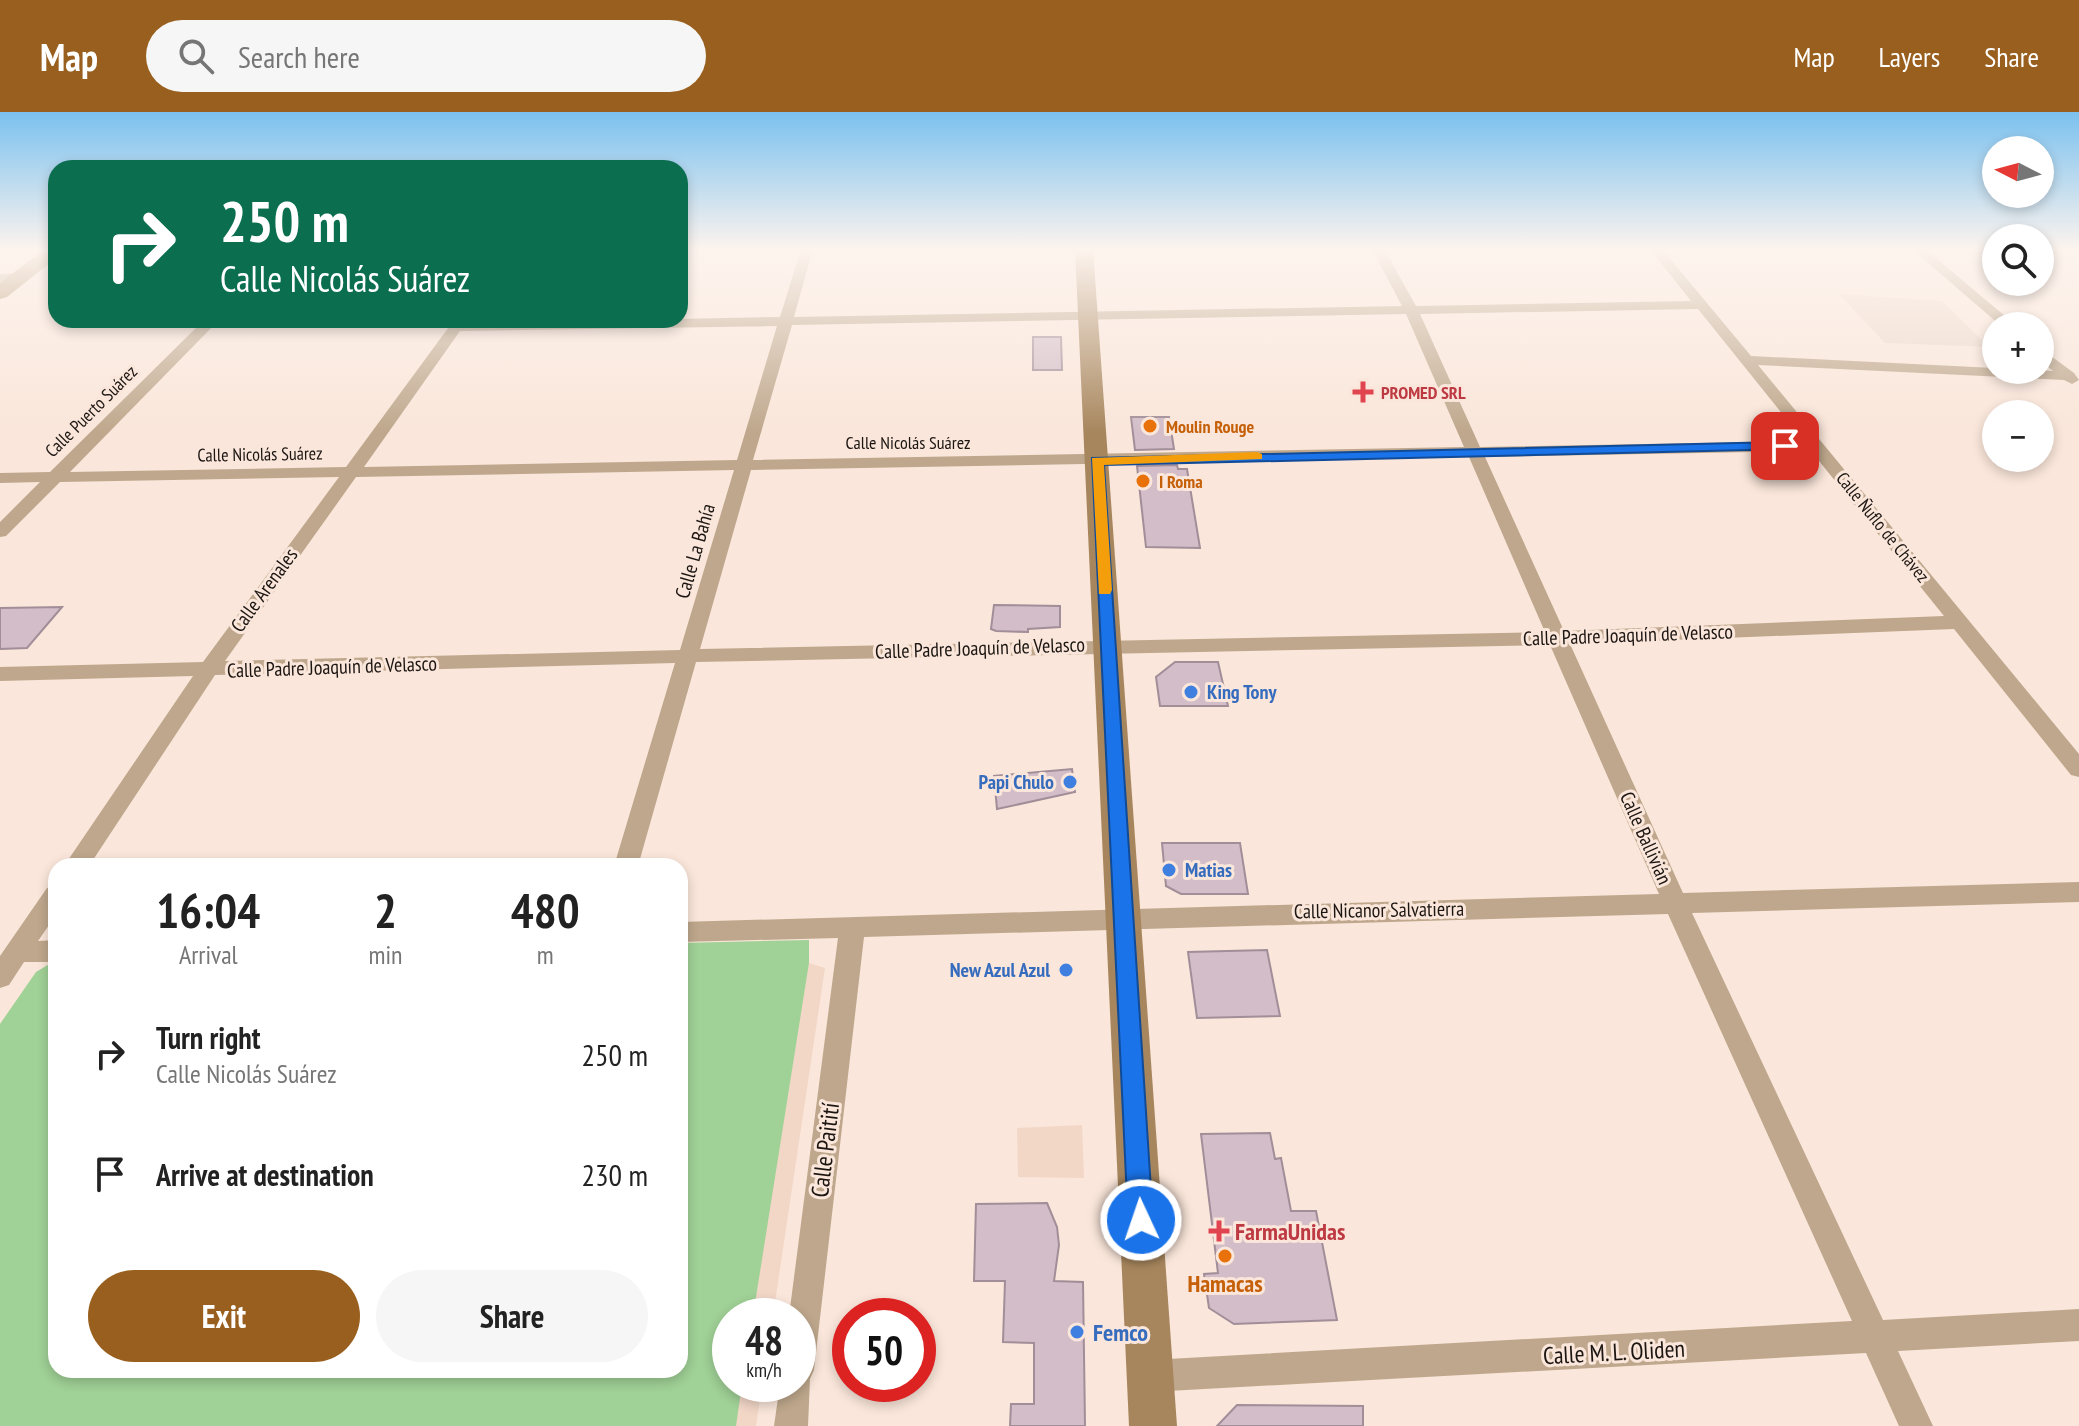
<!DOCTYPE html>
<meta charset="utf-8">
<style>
:root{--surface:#fff;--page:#f6f6f6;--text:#222;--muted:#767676;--accent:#995f1e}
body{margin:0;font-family:"PT Sans Narrow",sans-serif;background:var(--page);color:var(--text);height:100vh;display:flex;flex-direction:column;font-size:30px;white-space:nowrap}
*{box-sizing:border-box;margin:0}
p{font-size:26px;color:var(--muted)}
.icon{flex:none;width:44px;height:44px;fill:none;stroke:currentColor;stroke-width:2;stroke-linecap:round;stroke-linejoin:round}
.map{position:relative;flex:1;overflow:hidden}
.side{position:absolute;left:48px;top:746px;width:640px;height:520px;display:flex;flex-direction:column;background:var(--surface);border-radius:24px;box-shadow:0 4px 12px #0003}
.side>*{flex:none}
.hud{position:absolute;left:48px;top:48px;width:640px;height:168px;border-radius:24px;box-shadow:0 4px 12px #0003;background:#0b6e4f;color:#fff;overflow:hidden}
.needle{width:52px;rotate:276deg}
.tools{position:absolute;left:1982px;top:24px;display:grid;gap:16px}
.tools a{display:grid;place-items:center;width:72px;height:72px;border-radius:50%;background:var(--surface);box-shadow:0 4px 12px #0003;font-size:40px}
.speed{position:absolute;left:712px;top:1186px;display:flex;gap:16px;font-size:40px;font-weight:700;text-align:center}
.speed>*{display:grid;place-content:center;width:104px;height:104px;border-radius:50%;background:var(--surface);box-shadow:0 4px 12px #0003;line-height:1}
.speed small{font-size:20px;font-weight:400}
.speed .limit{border:12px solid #d22;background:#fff;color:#111}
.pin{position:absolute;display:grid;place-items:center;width:68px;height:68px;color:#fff;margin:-34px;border-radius:16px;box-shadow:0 4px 12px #0006}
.me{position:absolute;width:88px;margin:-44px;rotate:357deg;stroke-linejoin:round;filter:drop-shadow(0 0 6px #0008)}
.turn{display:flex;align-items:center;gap:28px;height:168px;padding:0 40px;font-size:36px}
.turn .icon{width:104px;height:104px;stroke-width:2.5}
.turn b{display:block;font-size:56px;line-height:68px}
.eta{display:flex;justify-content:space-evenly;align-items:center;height:136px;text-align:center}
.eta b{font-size:48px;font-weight:700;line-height:56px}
.primary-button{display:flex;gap:16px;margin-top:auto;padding:16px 40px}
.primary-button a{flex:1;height:92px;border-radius:48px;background:var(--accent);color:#fff;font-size:32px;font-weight:700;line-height:92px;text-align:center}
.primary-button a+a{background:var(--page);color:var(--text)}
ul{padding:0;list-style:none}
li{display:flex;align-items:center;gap:24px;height:120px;padding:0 40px}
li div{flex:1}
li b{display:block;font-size:30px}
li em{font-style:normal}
header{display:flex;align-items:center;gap:48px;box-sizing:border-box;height:112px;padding:0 40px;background:var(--accent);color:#fff}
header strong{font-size:38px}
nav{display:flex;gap:44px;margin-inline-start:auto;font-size:28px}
.search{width:560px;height:72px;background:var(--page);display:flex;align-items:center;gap:20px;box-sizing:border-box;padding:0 28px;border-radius:44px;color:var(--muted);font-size:30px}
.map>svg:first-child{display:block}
.built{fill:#f2d7c7}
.education{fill:#edd8ca}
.green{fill:#a0d196}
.building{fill:#d2bdc8;stroke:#a18e98;stroke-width:2}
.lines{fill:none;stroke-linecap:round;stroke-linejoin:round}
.street{fill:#bea78c;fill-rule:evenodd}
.secondary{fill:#a7865d;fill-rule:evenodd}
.route{fill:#1a73e8;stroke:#114b97;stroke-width:2}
.slow{fill:#f59e0b}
.health-dot{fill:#e0444e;stroke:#fae6da;stroke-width:3}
.food-dot{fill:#e8710a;stroke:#fae6da;stroke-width:3}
.shop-dot{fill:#3f7fe0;stroke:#fae6da;stroke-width:3}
.labels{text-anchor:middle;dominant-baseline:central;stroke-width:6;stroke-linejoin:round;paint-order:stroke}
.far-health-label{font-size:18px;font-weight:bold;fill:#be3a42;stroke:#fae6da;text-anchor:start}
.far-street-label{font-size:18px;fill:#1c1612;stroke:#fae6da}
.far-food-label{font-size:18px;font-weight:bold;fill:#c56008;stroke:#fae6da;text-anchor:start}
.street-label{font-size:20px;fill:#1c1612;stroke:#fae6da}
.shop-label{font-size:20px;font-weight:bold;fill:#366cbe;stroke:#fae6da;text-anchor:start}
.near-street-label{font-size:24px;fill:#1c1612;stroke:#fae6da}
.near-health-label{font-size:24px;font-weight:bold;fill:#be3a42;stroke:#fae6da;text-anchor:start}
.near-food-label{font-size:24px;font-weight:bold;fill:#c56008;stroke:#fae6da}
.near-shop-label{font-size:24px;font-weight:bold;fill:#366cbe;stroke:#fae6da;text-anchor:start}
</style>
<header>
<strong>Map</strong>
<div class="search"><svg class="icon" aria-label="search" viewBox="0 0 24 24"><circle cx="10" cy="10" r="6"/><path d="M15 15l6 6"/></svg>Search here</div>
<nav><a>Map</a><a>Layers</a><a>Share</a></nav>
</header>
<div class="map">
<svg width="2079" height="1314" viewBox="0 0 2079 1314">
<rect width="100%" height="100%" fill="#fae6da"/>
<!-- built -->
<g class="built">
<path d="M809,851L825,856L773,1204H752Z"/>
<path d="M1082,1013L1084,1066L1018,1065L1017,1016Z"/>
<path d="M740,1272H762L756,1314H734Z"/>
</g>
<!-- education -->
<path class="education" d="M1839,182L1942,189L1989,235L1885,231Z"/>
<!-- green -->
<path class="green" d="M809,828V851L753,1204H730V1272H742L736,1314H0V912L36,860L56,848V1258H680V831Z"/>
<!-- building -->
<g class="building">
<path d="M1033,225H1061L1062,258H1033Z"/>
<path d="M1131,305H1169L1174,337L1135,338Z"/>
<path d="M1177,353L1178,357H1187L1200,436L1146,435L1137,354Z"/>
<path d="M994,493L1060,494V515L1028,517V520L996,519L991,517Z"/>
<path d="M62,495L27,536L0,537V496Z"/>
<path d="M1175,550H1218L1228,594H1160L1156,565Z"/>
<path d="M1072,657L1075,680L997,697L994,664Z"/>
<path d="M1162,731H1240L1248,782H1181L1166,774Z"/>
<path d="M1267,838L1280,904L1197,906L1188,840Z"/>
<path d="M1270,1021L1275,1047L1281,1046L1291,1099H1316L1337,1208L1234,1212L1209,1196L1204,1162L1218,1161L1201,1022Z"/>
<path d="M1047,1091L1057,1115L1059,1133L1054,1169L1083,1170L1085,1314H1010L1011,1292H1034V1231L1003,1230L1005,1169H974L976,1092Z"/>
<path d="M1237,1293L1363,1294V1314H1217Z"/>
</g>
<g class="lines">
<!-- street -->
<g class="street">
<path d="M801,137H813L794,205L1402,194L1372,137H1384L1416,194L1691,189L1650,137H1662L1751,244L2053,259L2040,248V236L2074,261L2079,268L2072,272L2064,268L1758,253L2079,642V665L2071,663L1954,517L1570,532L1683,781L2079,770V790L1692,801L1883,1208L2079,1197V1229L1898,1239L1933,1314H1899L1866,1241L1150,1280L1138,1276L1134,1264L1138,1252L1150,1248L1852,1209L1668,802L864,825L814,1258L810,1267L808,1314H774L780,1272H798V1204H789L838,826L680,830V810L1659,782L1550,533L696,550L638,754H614L675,551L215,563L89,754H64L193,564L0,569V555L203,550L339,365L60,370L6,424L0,425V410L40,370L0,371V361L50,360L204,208H219L70,360L346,355L454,208H468L466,211L780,205ZM1698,197L1804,329L1480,335L1420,202ZM1406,202L1464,335L753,348L792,213ZM777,214L737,348L364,355L460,219ZM1811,339L1944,504L1564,519L1485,345ZM1469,345L1545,520L700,537L751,358ZM734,358L680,538L225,549L356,365Z"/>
<path d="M1912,137H1925L2017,214H2001Z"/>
<path d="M0,162L21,161L28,165L21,169L0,170Z"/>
<path d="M56,773V803L38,829L56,828V850H24L9,873L0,876V844L47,776Z"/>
</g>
<!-- secondary -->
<g class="secondary">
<path d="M45,137H56V146L7,185L0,187V171Z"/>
<path d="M1075,137H1093L1177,1314H1129Z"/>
</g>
</g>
<!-- sky -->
<linearGradient id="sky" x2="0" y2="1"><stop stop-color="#7bc1ef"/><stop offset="0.43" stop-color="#fdf4ee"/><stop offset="1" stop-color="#fdf4ee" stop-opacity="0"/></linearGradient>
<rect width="2079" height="321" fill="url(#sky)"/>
<!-- route -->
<path class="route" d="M1785,330L1790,331V337L1104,353L1153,1108L1150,1117L1141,1121L1132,1117L1128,1108L1092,346Z"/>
<!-- slow -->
<path class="slow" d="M1257,340L1262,342V347L1104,353L1112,478L1110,482H1099L1092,346Z"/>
<!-- markers -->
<g class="health-dot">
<path d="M1359 268h8v8h8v8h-8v8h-8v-8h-8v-8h8z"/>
<path d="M1215 1107h8v8h8v8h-8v8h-8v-8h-8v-8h8z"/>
</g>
<g class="food-dot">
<circle cx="1150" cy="314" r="8"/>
<circle cx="1143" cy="369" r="8"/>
<circle cx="1225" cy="1144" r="8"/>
</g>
<g class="shop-dot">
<circle cx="1191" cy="580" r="8"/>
<circle cx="1070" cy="670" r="8"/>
<circle cx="1169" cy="758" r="8"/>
<circle cx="1066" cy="858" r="8"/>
<circle cx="1077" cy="1220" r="8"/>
</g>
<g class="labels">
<!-- far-health labels -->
<g class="far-health-label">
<text x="1381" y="280">PROMED SRL</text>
</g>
<!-- far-street labels -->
<g class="far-street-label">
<text transform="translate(91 299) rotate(-45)">Calle Puerto Suárez</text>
<text x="908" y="330">Calle Nicolás Suárez</text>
<text transform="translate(260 342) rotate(-1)">Calle Nicolás Suárez</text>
<text transform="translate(1883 415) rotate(51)">Calle Ñuflo de Chávez</text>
</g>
<!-- far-food labels -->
<g class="far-food-label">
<text x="1166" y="314">Moulin Rouge</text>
<text x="1159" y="369">I Roma</text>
</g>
<!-- street labels -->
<g class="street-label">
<text transform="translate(695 439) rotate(-74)">Calle La Bahía</text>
<text transform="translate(264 478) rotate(-54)">Calle Arenales</text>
<text transform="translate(1628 523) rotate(-2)">Calle Padre Joaquín de Velasco</text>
<text transform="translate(980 536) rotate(-2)">Calle Padre Joaquín de Velasco</text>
<text transform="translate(332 555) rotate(-2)">Calle Padre Joaquín de Velasco</text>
<text transform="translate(1646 726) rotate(66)">Calle Ballivián</text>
<text transform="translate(1379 798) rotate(-1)">Calle Nicanor Salvatierra</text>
</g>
<!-- shop labels -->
<g class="shop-label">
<text x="1207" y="580">King Tony</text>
<text x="1054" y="670" text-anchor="end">Papi Chulo</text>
<text x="1185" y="758">Matias</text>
<text x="1050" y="858" text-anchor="end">New Azul Azul</text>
</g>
<!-- near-street labels -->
<g class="near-street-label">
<text transform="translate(825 1038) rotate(-83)">Calle Paitití</text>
<text transform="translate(1614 1240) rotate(-3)">Calle M. L. Oliden</text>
</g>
<!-- near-health labels -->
<g class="near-health-label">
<text x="1235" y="1119">FarmaUnidas</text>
</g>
<!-- near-food labels -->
<g class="near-food-label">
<text x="1225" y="1171">Hamacas</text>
</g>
<!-- near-shop labels -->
<g class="near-shop-label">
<text x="1093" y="1220">Femco</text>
</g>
</g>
</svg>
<div class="tools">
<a><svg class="needle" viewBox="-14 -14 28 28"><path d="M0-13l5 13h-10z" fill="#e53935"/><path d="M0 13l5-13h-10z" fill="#767676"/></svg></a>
<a><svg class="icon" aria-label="search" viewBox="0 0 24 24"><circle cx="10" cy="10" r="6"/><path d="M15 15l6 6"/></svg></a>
<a>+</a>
<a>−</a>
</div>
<div class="speed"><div>48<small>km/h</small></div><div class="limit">50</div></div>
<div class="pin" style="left:1785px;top:334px;background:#d93025"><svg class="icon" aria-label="arrive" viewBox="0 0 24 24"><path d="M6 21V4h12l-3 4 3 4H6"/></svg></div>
<svg class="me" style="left:1141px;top:1108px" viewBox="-20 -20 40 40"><circle r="17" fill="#1a73e8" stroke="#fff" stroke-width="3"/><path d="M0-11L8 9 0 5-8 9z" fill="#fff"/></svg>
<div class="hud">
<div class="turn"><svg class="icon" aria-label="right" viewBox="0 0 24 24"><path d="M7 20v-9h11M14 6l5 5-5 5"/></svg><div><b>250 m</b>Calle Nicolás Suárez</div></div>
</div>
<section class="side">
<div class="eta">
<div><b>16:04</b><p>Arrival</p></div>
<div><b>2</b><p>min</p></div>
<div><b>480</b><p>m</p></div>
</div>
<ul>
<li><svg class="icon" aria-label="right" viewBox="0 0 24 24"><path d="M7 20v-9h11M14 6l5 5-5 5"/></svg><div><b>Turn right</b><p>Calle Nicolás Suárez</p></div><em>250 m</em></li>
<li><svg class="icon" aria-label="arrive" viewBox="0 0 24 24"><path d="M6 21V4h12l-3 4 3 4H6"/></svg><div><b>Arrive at destination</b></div><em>230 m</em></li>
</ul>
<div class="primary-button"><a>Exit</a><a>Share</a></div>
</section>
</div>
